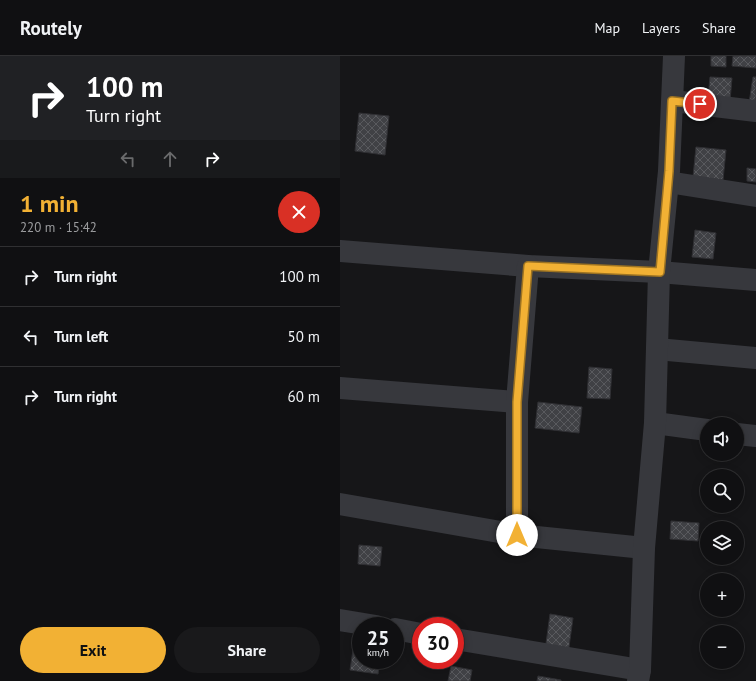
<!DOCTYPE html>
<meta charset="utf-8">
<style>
:root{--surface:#101012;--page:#19191b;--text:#f1f3f6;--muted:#9c9d9f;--line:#303032;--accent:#f2b134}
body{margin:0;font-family:"PT Sans",sans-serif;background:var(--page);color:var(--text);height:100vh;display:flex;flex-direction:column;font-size:15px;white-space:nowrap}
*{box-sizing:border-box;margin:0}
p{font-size:13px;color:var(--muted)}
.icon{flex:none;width:22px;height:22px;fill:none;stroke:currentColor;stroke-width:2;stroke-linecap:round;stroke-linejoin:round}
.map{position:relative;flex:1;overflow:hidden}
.sheet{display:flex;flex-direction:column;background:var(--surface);width:340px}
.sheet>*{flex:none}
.top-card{background:#202124;color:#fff;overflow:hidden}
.controls{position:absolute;left:360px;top:361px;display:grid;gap:8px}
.controls a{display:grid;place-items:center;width:44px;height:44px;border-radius:50%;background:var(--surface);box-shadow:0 2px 10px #0003,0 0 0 1px var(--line);font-size:20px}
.speed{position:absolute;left:12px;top:561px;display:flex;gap:8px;font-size:20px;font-weight:700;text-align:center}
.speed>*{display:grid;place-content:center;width:52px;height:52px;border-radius:50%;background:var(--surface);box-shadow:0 2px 10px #0003,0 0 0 1px var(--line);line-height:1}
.speed small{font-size:10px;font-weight:400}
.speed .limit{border:6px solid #d22;background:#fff;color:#111}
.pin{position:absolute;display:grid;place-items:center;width:34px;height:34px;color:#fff;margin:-17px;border:2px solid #fff;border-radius:50%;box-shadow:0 1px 4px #0007}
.me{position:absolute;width:44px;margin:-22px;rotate:0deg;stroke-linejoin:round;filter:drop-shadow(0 0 3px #0008)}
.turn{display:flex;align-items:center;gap:14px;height:84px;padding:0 20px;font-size:18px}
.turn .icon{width:52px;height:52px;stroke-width:2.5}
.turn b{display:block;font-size:28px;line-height:34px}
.lanes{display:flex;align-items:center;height:38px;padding:0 20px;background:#0003;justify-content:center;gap:20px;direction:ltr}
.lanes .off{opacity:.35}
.round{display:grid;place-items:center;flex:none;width:42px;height:42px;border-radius:21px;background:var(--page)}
.overview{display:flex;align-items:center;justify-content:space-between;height:68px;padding:0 20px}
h1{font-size:24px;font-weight:700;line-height:30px;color:var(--accent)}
.primary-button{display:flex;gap:8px;margin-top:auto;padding:8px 20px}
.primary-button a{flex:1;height:46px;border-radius:24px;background:var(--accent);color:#111;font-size:16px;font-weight:700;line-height:46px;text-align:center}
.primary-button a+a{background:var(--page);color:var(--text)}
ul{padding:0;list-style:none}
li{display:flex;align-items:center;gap:12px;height:60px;padding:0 20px;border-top:1px solid var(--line)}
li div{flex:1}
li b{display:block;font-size:15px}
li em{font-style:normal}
header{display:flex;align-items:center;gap:24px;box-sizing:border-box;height:56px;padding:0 20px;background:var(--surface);border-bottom:1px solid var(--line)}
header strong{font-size:19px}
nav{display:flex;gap:22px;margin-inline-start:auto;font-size:14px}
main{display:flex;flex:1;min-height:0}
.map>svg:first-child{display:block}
.building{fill:url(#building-cross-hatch);stroke:#303034}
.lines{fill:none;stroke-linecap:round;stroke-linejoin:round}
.minor{stroke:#37383d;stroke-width:22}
.route-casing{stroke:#9d7322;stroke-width:10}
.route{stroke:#f2b134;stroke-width:7}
</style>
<header>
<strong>Routely</strong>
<nav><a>Map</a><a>Layers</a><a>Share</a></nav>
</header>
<main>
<section class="sheet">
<div class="top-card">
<div class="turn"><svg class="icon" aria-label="right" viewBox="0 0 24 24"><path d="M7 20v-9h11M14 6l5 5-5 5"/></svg><div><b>100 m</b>Turn right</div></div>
<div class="lanes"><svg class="icon off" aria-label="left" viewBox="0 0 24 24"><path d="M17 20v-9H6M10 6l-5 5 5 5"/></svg><svg class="icon off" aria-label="ahead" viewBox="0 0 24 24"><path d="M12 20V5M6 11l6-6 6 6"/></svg><svg class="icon" aria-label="right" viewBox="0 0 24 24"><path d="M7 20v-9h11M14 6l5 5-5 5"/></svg></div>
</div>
<div class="overview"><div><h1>1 min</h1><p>220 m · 15:42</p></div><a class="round" style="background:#d93025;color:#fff"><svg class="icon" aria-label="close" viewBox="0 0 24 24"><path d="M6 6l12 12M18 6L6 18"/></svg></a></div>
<ul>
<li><svg class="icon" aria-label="right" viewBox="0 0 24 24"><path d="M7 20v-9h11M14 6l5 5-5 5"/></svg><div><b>Turn right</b></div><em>100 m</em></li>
<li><svg class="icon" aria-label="left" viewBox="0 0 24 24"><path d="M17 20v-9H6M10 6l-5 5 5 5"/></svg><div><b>Turn left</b></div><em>50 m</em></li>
<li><svg class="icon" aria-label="right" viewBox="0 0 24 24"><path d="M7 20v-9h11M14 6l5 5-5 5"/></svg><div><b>Turn right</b></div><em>60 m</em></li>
</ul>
<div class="primary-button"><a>Exit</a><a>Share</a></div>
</section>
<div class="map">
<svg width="416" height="625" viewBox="0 0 416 625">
<defs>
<pattern id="building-cross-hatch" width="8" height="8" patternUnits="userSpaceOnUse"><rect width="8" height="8" fill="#404145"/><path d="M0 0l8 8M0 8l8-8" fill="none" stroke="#595a5e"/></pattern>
</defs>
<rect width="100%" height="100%" fill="#161618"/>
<!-- building -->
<g class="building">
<path d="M371,0H386V11L371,10Z"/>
<path d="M393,0H416V12L392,10Z"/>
<path d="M370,21L392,22L390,45L368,43Z"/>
<path d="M413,21H416V48L409,47Z"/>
<path d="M19,57L49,60L45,99L15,95Z"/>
<path d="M356,91L386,94L383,124L353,121Z"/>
<path d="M407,112L416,113V126L407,125Z"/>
<path d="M355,174L376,177L373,203L352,201Z"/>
<path d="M249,311L272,313L270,343L247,342Z"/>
<path d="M198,346L242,351L239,377L195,372Z"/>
<path d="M331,465L359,467L358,485L330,483Z"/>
<path d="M19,489L42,491L40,510L18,508Z"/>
<path d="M210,558L233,562L228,598L205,595Z"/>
<path d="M13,594L21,595V604H40L38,618L10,614Z"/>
<path d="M111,610L132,614L130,625H108Z"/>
<path d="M198,620L221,624V625H197Z"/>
</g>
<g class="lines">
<!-- minor -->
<g class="minor">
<path d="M333,45L416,55"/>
<path d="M328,126L416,140"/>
<path d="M0,195L188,210L319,216L416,224"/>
<path d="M317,293L416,302"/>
<path d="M0,332L177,346"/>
<path d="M315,367L367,374"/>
<path d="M397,378L416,380"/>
<path d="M0,448L177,479L304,492"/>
<path d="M177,479V346L188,210"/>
<path d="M0,564L36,570"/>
<path d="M55,573L81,578"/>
<path d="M115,583L300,614"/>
<path d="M298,625L300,614L304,492L315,367L319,216L329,115L334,0"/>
</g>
</g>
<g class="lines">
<defs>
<path id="route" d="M177,479V346L188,210L320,216L329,115L332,45L360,48"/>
</defs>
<!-- route casing -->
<use href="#route" class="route-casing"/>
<!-- route -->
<use href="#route" class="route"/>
</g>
</svg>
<div class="controls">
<a><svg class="icon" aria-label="sound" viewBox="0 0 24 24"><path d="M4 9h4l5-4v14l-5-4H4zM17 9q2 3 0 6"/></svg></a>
<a><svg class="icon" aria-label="search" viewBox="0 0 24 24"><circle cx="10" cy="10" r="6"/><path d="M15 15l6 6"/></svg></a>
<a><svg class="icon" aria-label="layers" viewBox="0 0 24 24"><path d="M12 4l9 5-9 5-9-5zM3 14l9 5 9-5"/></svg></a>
<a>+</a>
<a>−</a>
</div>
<div class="speed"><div>25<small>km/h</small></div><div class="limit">30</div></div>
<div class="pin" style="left:360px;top:48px;background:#d93025"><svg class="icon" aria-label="arrive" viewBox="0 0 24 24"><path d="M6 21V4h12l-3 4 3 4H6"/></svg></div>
<svg class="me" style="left:177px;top:479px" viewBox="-20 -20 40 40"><circle r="19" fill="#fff"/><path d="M0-13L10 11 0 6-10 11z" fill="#f2b134"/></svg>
</div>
</main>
